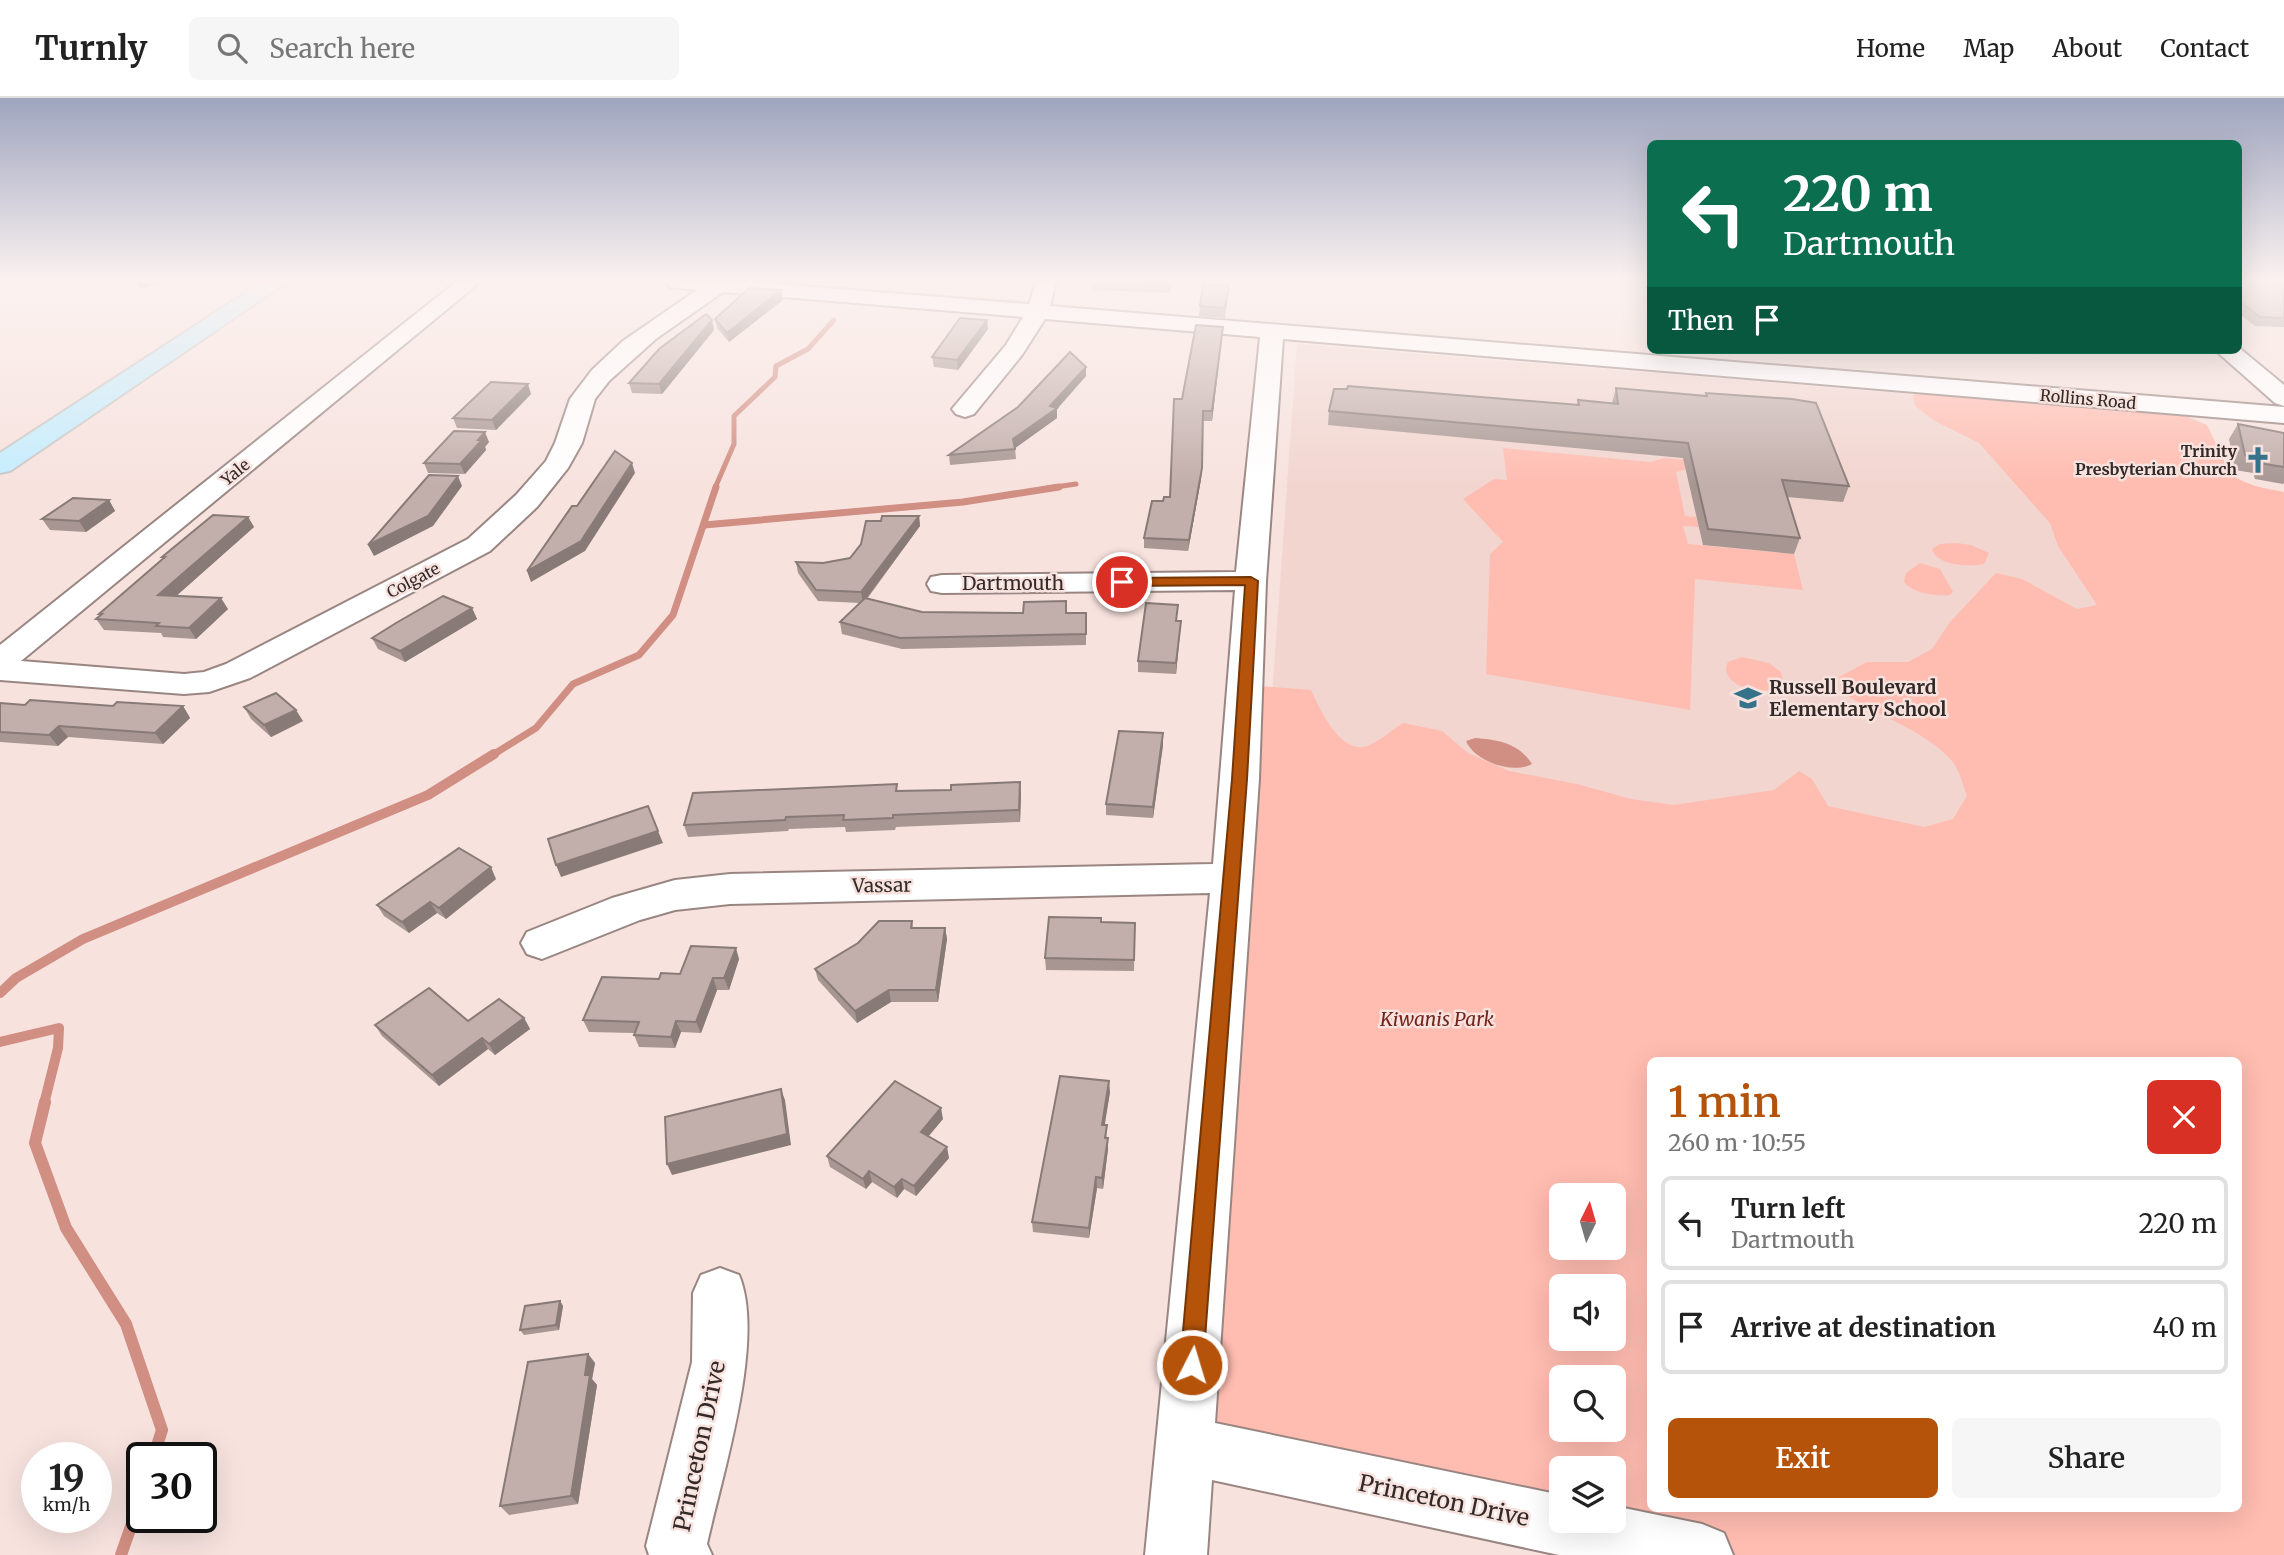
<!DOCTYPE html>
<meta charset="utf-8">
<style>
:root{--surface:#fff;--page:#f6f6f6;--text:#222;--muted:#767676;--line:#e0e0e0;--accent:#b45309}
body{margin:0;font-family:Merriweather,serif;background:var(--page);color:var(--text);height:100vh;display:flex;flex-direction:column;font-size:26px;white-space:nowrap}
*{box-sizing:border-box;margin:0}
p{font-size:23px;color:var(--muted)}
.icon{flex:none;width:38px;height:38px;fill:none;stroke:currentColor;stroke-width:2;stroke-linecap:round;stroke-linejoin:round}
.map{position:relative;flex:1;overflow:hidden}
.details{position:absolute;left:1647px;top:959px;width:595px;height:455px;display:flex;flex-direction:column;background:var(--surface);border-radius:10px;box-shadow:0 7px 28px #0002}
.details>*{flex:none}
.top-card{position:absolute;left:1647px;top:42px;width:595px;height:214px;border-radius:10px;box-shadow:0 7px 28px #0002;background:#0b6e4f;color:#fff;overflow:hidden}
.needle{width:46px;rotate:5deg}
.controls{position:absolute;left:1549px;top:1085px;display:grid;gap:14px}
.controls a{display:grid;place-items:center;width:77px;height:77px;border-radius:10px;background:var(--surface);box-shadow:0 7px 28px #0002;font-size:35px}
.speed{position:absolute;left:21px;top:1344px;display:flex;gap:14px;font-size:35px;font-weight:700;text-align:center}
.speed>*{display:grid;place-content:center;width:91px;height:91px;border-radius:50%;background:var(--surface);box-shadow:0 7px 28px #0002;line-height:1}
.speed small{font-size:18px;font-weight:400}
.speed .limit{border:4px solid #111;border-radius:10px;background:#fff;color:#111}
.pin{position:absolute;display:grid;place-items:center;width:60px;height:60px;color:#fff;margin:-30px;border:4px solid #fff;border-radius:50%;box-shadow:0 2px 7px #0007}
.me{position:absolute;width:77px;margin:-38px;rotate:5deg;stroke-linejoin:round;filter:drop-shadow(0 0 5px #0008)}
.turn{display:flex;align-items:center;gap:24px;height:147px;padding:0 21px;font-size:32px}
.turn .icon{width:91px;height:91px;stroke-width:2.5}
.turn b{display:block;font-size:49px;line-height:60px}
.then{display:flex;align-items:center;height:66px;padding:0 21px;background:#0003;gap:14px;font-size:26px}
.round{display:grid;place-items:center;flex:none;width:74px;height:74px;border-radius:10px;background:var(--page)}
.summary{display:flex;align-items:center;justify-content:space-between;height:119px;padding:0 21px}
h1{font-size:42px;font-weight:600;line-height:52px;color:var(--accent)}
.button{display:flex;gap:14px;margin-top:auto;padding:14px 21px}
.button a{flex:1;height:80px;border-radius:10px;background:var(--accent);color:#fff;font-size:28px;font-weight:600;line-height:80px;text-align:center}
.button a+a{background:var(--page);color:var(--text)}
ul{padding:0;list-style:none}
li{display:flex;align-items:center;gap:21px;height:94px;margin:0 14px 10px;padding:0 7px;border:4px solid var(--line);border-radius:10px}
li div{flex:1}
li b{display:block;font-size:26px}
li em{font-style:normal}
header{display:flex;align-items:center;gap:42px;box-sizing:border-box;height:98px;padding:0 35px;background:var(--surface);border-bottom:2px solid var(--line)}
header strong{font-size:33px}
nav{display:flex;gap:38px;margin-inline-start:auto;font-size:24px}
.search{width:490px;height:63px;background:var(--page);display:flex;align-items:center;gap:18px;box-sizing:border-box;padding:0 24px;border-radius:10px;color:var(--muted);font-size:26px}
.map>svg:first-child{display:block}
.built{fill:#f2d5cf}
.green{fill:#ffbcb0;fill-rule:evenodd}
.water{fill:#d18e82}
.lines{fill:none;stroke-linecap:round;stroke-linejoin:round}
.stream-far3{stroke:#d18e82;stroke-width:5}
.stream-far2{stroke:#d18e82;stroke-width:7}
.stream-far1{stroke:#d18e82;stroke-width:10}
.stream{stroke:#d18e82;stroke-width:12}
.minor-casing{stroke:#998682;stroke-width:4}
.major-casing{stroke:#cac8c7;stroke-width:4}
.minor{fill:#fff;fill-rule:evenodd}
.major{fill:#c4edfe;fill-rule:evenodd}
.wall{fill:#a79692}
.shaded-wall{fill:#887a77}
.building{fill:#c2aeaa;stroke:#887a77;stroke-width:2}
.route{fill:#b45309;stroke:#753606;stroke-width:2}
.labels{text-anchor:middle;dominant-baseline:central;stroke-width:5;stroke-linejoin:round;paint-order:stroke}
.far-street-label{font-size:16px;fill:#322a28;stroke:#f7e2de}
.far-poi-label{font-size:16px;font-weight:bold;fill:#322a28;stroke:#f7e2de;text-anchor:end}
.street-label{font-size:19px;fill:#322a28;stroke:#f7e2de}
.poi-label{font-size:19px;font-weight:bold;fill:#322a28;stroke:#f7e2de;text-anchor:start}
.park-label{font-size:19px;font-style:italic;fill:#74241a;stroke:#f7e2de}
.near-street-label{font-size:23px;fill:#322a28;stroke:#f7e2de}
</style>
<header>
<strong>Turnly</strong>
<div class="search"><svg class="icon" aria-label="search" viewBox="0 0 24 24"><circle cx="10" cy="10" r="6"/><path d="M15 15l6 6"/></svg>Search here</div>
<nav><a>Home</a><a>Map</a><a>About</a><a>Contact</a></nav>
</header>
<div class="map">
<svg width="2284" height="1457" viewBox="0 0 2284 1457">
<rect width="100%" height="100%" fill="#f7e2de"/>
<!-- built -->
<path class="built" d="M1297,246L1984,302L2284,801L1266,684Z"/>
<!-- green -->
<g class="green">
<path d="M1929,293L1981,301L2173,313L2207,327L2230,375C2246,388 2264,390 2284,394V1457H1702L1186,1348L1246,587L1311,592C1320,612 1342,660 1370,647C1382,641 1392,632 1403,625L1442,633L1468,655L1509,673L1577,686L1631,701L1674,707L1774,692L1799,673L1812,681L1828,708L1924,729L1953,721L1967,698C1963,687 1959,670 1951,662C1926,633 1876,617 1843,595L1839,579L1867,564H1908L1932,551L1950,524L1996,475L2022,481L2077,511L2097,507L2058,448L2050,425L1979,345L1935,323L1915,308L1913,297ZM1650,962H2238V1410H1650ZM1561,1097H1614V1150H1561ZM1561,1188H1614V1241H1561ZM1561,1279H1614V1332H1561ZM1561,1370H1614V1423H1561Z"/>
<path d="M1503,350L1651,364L1664,360L1699,363L1688,371L1676,374L1685,418L1696,419L1699,429L1683,428L1688,446L1794,456L1803,492L1695,481L1690,612L1486,576L1490,456L1503,444L1463,401L1494,381L1507,382Z"/>
<path d="M1956,445L1971,447L1989,455L1984,466C1969,469 1937,468 1932,451L1940,446Z"/>
<path d="M1920,465L1940,471L1953,494L1950,497C1935,498 1914,496 1904,484L1906,475Z"/>
<path d="M1742,559L1769,565L1781,574L1783,585C1769,602 1716,588 1728,564Z"/>
</g>
<!-- water -->
<path class="water" d="M1475,640C1499,642 1518,645 1532,666C1513,677 1474,663 1466,643Z"/>
<g class="lines">
<!-- stream-far3 -->
<g class="stream-far3">
<path d="M715,390L734,346V318L775,279L776,268L808,251L834,222"/>
<path d="M1048,390L1076,386"/>
</g>
<!-- stream-far2 -->
<g class="stream-far2">
<path d="M704,427L963,404L1059,389"/>
<path d="M491,658L536,630L573,586L639,557L673,517L716,389"/>
</g>
<!-- stream-far1 -->
<g class="stream-far1">
<path d="M0,895L16,880L83,841L428,697L494,656"/>
<path d="M0,944L59,930L58,950L44,1006"/>
</g>
<!-- stream -->
<g class="stream">
<path d="M45,1004L35,1045L66,1130L126,1226L162,1332L153,1360"/>
<path d="M121,1457L142,1397"/>
</g>
<defs>
<g id="minor">
<path d="M456,184H480L21,563L184,576L204,574L226,566L468,441L516,397L546,363L555,345L570,301L592,272L623,243L697,192L669,189L667,184H751L1029,206L1036,184H1056L1050,208L2284,309V325L1283,241L1266,483L1259,681L1215,1325L1561,1397V1423H1614V1408L1702,1426L1724,1435L1733,1457H1559L1212,1382L1207,1457H1145L1210,795L730,806L675,812L640,822L542,861L527,856L521,845L527,834L612,800L675,782L730,776L1213,766L1235,492L942,495L931,493L927,486L931,479L942,477L1236,474L1260,239L1045,221L1022,257L974,316L965,319L956,316L952,311L1006,247L1023,219L723,194L657,240L609,283L595,301L582,345L568,370L537,409L490,453L250,580L209,594L184,596L0,582V547Z"/>
<path d="M2238,249L2284,287V308L2275,305L2215,252H2238Z"/>
<path d="M720,1170L739,1177C766,1241 722,1377 707,1446L712,1457H649L646,1448L692,1264L693,1195L701,1177Z"/>
</g>
<path id="major" d="M262,184H287L10,373L0,375V355Z"/>
</defs>
<!-- minor casing -->
<use href="#minor" class="minor-casing"/>
<!-- major casing -->
<use href="#major" class="major-casing"/>
<!-- minor -->
<use href="#minor" class="minor"/>
<!-- major -->
<use href="#major" class="major"/>
</g>
<!-- wall -->
<g class="wall">
<path d="M779,184H806L803,186Z"/>
<path d="M1093,184L1170,186V195L1093,192Z"/>
<path d="M2238,184H2284V229L2255,228L2238,215Z"/>
<path d="M1228,197L1225,220L1199,218L1200,208Z"/>
<path d="M783,202L729,244L717,230L715,221Z"/>
<path d="M712,222L714,232L662,296L632,295L629,285Z"/>
<path d="M987,222L988,231L958,272L934,269L932,259Z"/>
<path d="M1223,229L1212,323H1203L1201,381L1188,453L1144,450V440L1163,403L1170,399L1182,301Z"/>
<path d="M1086,269V278L1057,311V320L1015,350L1016,361L950,367L949,357Z"/>
<path d="M1616,290L1705,298L1706,295L1849,388L1843,404L1787,399L1800,440L1794,456L1703,447L1683,360L1328,327L1329,313L1577,307L1578,302L1612,305Z"/>
<path d="M531,296L496,332L457,330L453,320Z"/>
<path d="M2238,326L2284,335V385L2283,386L2255,381L2253,375L2235,372L2229,341Z"/>
<path d="M489,344L485,349L486,352L465,376L428,375L424,365Z"/>
<path d="M109,402L115,413L86,434L50,432L42,421Z"/>
<path d="M919,418L920,428L867,501L922,514L1086,515V547L902,551L842,536L840,524L860,505L818,503L798,475L796,464L823,465L850,460L881,423Z"/>
<path d="M248,419L254,429L176,498L228,511L196,541L163,539L161,535L104,532L96,521L100,518L99,516L163,461L162,459Z"/>
<path d="M472,510L477,521L405,564L378,551L372,540Z"/>
<path d="M1177,523H1181L1180,534L1176,576L1138,574V563Z"/>
<path d="M0,605L25,607L183,608L190,620L163,646L68,639L58,648L0,644Z"/>
<path d="M244,609L303,623L271,639L251,621Z"/>
<path d="M1163,647L1153,720L1106,717V706Z"/>
<path d="M899,693L1021,696L1020,724L896,729L895,732L846,734L845,729L789,731L788,733L688,739L684,727Z"/>
<path d="M496,781L446,821L437,815L409,835L384,818L377,807Z"/>
<path d="M912,823L913,830H945L947,841L938,904H891L857,925L818,882L815,871Z"/>
<path d="M1101,824L1135,825L1134,873L1046,872L1045,860Z"/>
<path d="M739,861L729,892H717L701,935L681,934L675,950L639,949L634,937V935L589,934L583,922L659,881Z"/>
<path d="M524,920L530,931L495,957L488,951L439,988L382,938L375,927Z"/>
<path d="M1110,994L1104,1027L1107,1040H1108V1051L1103,1091L1097,1090L1089,1140L1033,1134L1032,1124Z"/>
<path d="M943,1021L928,1038L949,1060L916,1098L904,1091L897,1100L872,1084L866,1091L830,1069L827,1058Z"/>
<path d="M560,1203L563,1208L559,1232L524,1237L520,1232Z"/>
<path d="M588,1256L595,1265L592,1281L597,1287L578,1406L509,1417L500,1408Z"/>
</g>
<!-- shaded-wall -->
<g class="shaded-wall">
<path d="M136,184H171L140,190Z"/>
<path d="M781,192L783,202L729,244L727,235Z"/>
<path d="M712,222L714,232L662,296L659,286Z"/>
<path d="M987,222L988,231L958,272L957,262Z"/>
<path d="M1223,229L1222,238L1212,323V313Z"/>
<path d="M1086,269V278L1057,311V320L1014,351L1013,341L1050,308Z"/>
<path d="M528,286L531,296L496,332L492,322Z"/>
<path d="M485,334L489,344L485,349L486,352L465,376L460,366L478,342Z"/>
<path d="M632,365L635,375L585,453L531,484L527,473Z"/>
<path d="M1202,370L1201,381L1188,453L1189,442Z"/>
<path d="M458,378L462,388L433,428L374,458L368,447Z"/>
<path d="M109,402L115,413L86,434L79,423Z"/>
<path d="M919,418L920,428L863,505L861,494Z"/>
<path d="M248,419L254,429L165,508L158,497Z"/>
<path d="M221,500L228,511L196,541L189,530Z"/>
<path d="M472,510L477,521L405,564L400,553Z"/>
<path d="M1181,523L1180,534L1176,576V565Z"/>
<path d="M183,608L190,620L163,646L155,635Z"/>
<path d="M296,612L303,623L271,639L264,627Z"/>
<path d="M59,628L68,639L58,648L49,637Z"/>
<path d="M1163,635V647L1153,720V709Z"/>
<path d="M1020,684L1021,696L1020,724L1019,712Z"/>
<path d="M658,733L663,745L561,779L556,767Z"/>
<path d="M491,769L496,781L446,821L439,810Z"/>
<path d="M430,804L437,815L409,835L402,824Z"/>
<path d="M945,830L947,841L938,904L936,892Z"/>
<path d="M736,850L739,861L729,892L724,880Z"/>
<path d="M713,880L717,892L701,935L696,924Z"/>
<path d="M889,892L891,904L857,925L855,913Z"/>
<path d="M524,920L530,931L495,957L489,946Z"/>
<path d="M676,923L681,934L675,950L671,939Z"/>
<path d="M482,940L488,951L439,988L432,977Z"/>
<path d="M1109,983L1110,994L1103,1038L1102,1027Z"/>
<path d="M781,991L785,1002L791,1047L672,1077L667,1066Z"/>
<path d="M941,1010L943,1021L923,1045L921,1034Z"/>
<path d="M1108,1040V1051L1103,1091L1102,1080Z"/>
<path d="M947,1049L949,1060L916,1098L914,1088Z"/>
<path d="M869,1073L872,1084L866,1091L863,1081Z"/>
<path d="M1096,1079L1097,1090L1089,1140V1130Z"/>
<path d="M902,1081L904,1091L897,1100L894,1089Z"/>
<path d="M560,1203L563,1208L559,1232L556,1227Z"/>
<path d="M588,1256L595,1265L592,1281L597,1287L578,1406L571,1398Z"/>
</g>
<!-- building -->
<g class="building">
<path d="M1101,184H1167L1170,186Z"/>
<path d="M2238,184H2284V220L2260,219L2238,202Z"/>
<path d="M1203,186L1229,188L1225,210L1200,208Z"/>
<path d="M749,190L781,192L727,235L715,221Z"/>
<path d="M706,216L712,222L659,286L629,285L659,251Z"/>
<path d="M960,220L987,222L957,262L932,259Z"/>
<path d="M1196,227L1223,229L1212,313H1203L1202,370L1189,442L1144,440L1152,403H1163L1164,399H1170L1174,301H1182Z"/>
<path d="M1070,254L1086,269L1050,308L1057,310L1013,341L1015,351L949,357L1018,309Z"/>
<path d="M491,284L528,286L492,322L453,320Z"/>
<path d="M1348,288L1579,307L1578,302L1618,306L1616,290L1707,298L1706,295L1792,301L1816,305L1849,388L1782,382L1800,440L1708,431L1688,345L1329,313L1334,291H1347Z"/>
<path d="M2238,326L2284,335V369L2265,366L2263,360L2245,357Z"/>
<path d="M454,333L485,334L478,342H482L460,366L424,365Z"/>
<path d="M615,353L632,365L581,443L527,473L572,408H577Z"/>
<path d="M429,377L458,378L428,418L368,447Z"/>
<path d="M73,400L109,402L79,423L42,421Z"/>
<path d="M213,417L248,419L158,497L221,500L189,530L156,528L159,525L96,521L102,516H99L165,459H162Z"/>
<path d="M882,418H919L861,494L816,492L796,464L823,465L850,460L861,446L866,423H881Z"/>
<path d="M443,498L472,510L400,553L372,540L396,525Z"/>
<path d="M865,500L922,514L1023,515L1024,504L1066,503V515H1086V536L900,540L840,524Z"/>
<path d="M1146,505L1178,507L1176,523H1181L1176,565L1138,563Z"/>
<path d="M276,595L296,612L264,627L244,609Z"/>
<path d="M30,602L113,608L117,604L183,608L155,635L59,628L49,637L0,634V605L25,607Z"/>
<path d="M1119,633L1163,635L1153,709L1106,706Z"/>
<path d="M1020,684L1019,712L893,717V720L843,722L844,717L786,719L785,722L684,727L693,695L897,686L896,693L951,692V687Z"/>
<path d="M648,708L658,733L556,767L548,741Z"/>
<path d="M459,750L491,769L439,810L430,804L402,824L377,807Z"/>
<path d="M1049,819L1101,820V824L1135,825L1134,862L1045,860Z"/>
<path d="M879,823H912L911,830H945L936,892H889L855,913L815,871L858,845Z"/>
<path d="M691,848L736,850L724,880H713L696,924L676,923L671,939L634,937L639,924L583,922L602,879L659,881L661,875L680,876Z"/>
<path d="M429,890L468,923L499,901L524,920L489,946L482,940L432,977L375,927Z"/>
<path d="M1060,978L1109,983L1102,1027H1107L1105,1040H1108L1102,1080L1096,1079L1089,1130L1032,1124Z"/>
<path d="M895,983L941,1010L921,1034L947,1049L914,1088L902,1081L894,1089L869,1073L863,1081L827,1058Z"/>
<path d="M781,991L787,1036L667,1066L665,1019Z"/>
<path d="M560,1203L556,1227L520,1232L525,1208Z"/>
<path d="M588,1256L585,1277H590L571,1398L500,1408L528,1264Z"/>
</g>
<!-- sky -->
<linearGradient id="sky" x2="0" y2="1"><stop stop-color="#9fa5bf"/><stop offset="0.47" stop-color="#fbf2f0"/><stop offset="1" stop-color="#fbf2f0" stop-opacity="0"/></linearGradient>
<rect width="2284" height="388" fill="url(#sky)"/>
<!-- route -->
<path class="route" d="M1251,479L1258,483L1247,681L1203,1267L1200,1275L1192,1278L1184,1275L1180,1267L1232,681L1245,487L1122,488L1116,484L1122,480Z"/>
<!-- icons -->
<defs>
<symbol id="church-bare" viewBox="-9 -9 18 18"><path d="M-1.2-6h2.4v3.5h3.3v2.4h-3.3V6h-2.4V-.1h-3.3v-2.4h3.3Z" fill="#36738a" stroke="#f7e2de" stroke-width="2.5" paint-order="stroke"/></symbol>
<symbol id="school-bare" viewBox="-9 -9 18 18"><path d="M0-5L7-2L0 1L-7-2ZM-4 1L0 2.5L4 1V4Q0 6-4 4Z" fill="#36738a" stroke="#f7e2de" stroke-width="2.5" paint-order="stroke"/></symbol>
</defs>
<g fill-rule="evenodd">
<use href="#church-bare" x="2239" y="343" width="38" height="38"/>
<use href="#school-bare" x="1729" y="581" width="38" height="38"/>
</g>
<g class="labels">
<!-- far-street labels -->
<g class="far-street-label">
<text transform="translate(2088 301) rotate(5)">Rollins Road</text>
<text transform="translate(235 374) rotate(-39)">Yale</text>
<text transform="translate(413 482) rotate(-28)">Colgate</text>
</g>
<!-- far-poi labels -->
<g class="far-poi-label">
<text x="2237" y="353">Trinity<tspan x="2237" dy="18">Presbyterian Church</tspan></text>
</g>
<!-- street labels -->
<g class="street-label">
<text x="1013" y="485">Dartmouth</text>
<text transform="translate(882 787) rotate(-1)">Vassar</text>
</g>
<!-- poi labels -->
<g class="poi-label">
<text x="1769" y="589">Russell Boulevard<tspan x="1769" dy="22">Elementary School</tspan></text>
</g>
<!-- park labels -->
<g class="park-label">
<text x="1437" y="921">Kiwanis Park</text>
</g>
<!-- near-street labels -->
<g class="near-street-label">
<text transform="translate(699 1348) rotate(-78)">Princeton Drive</text>
<text transform="translate(1444 1402) rotate(12)">Princeton Drive</text>
</g>
</g>
</svg>
<div class="controls">
<a><svg class="needle" viewBox="-14 -14 28 28"><path d="M0-13l5 13h-10z" fill="#e53935"/><path d="M0 13l5-13h-10z" fill="#767676"/></svg></a>
<a><svg class="icon" aria-label="sound" viewBox="0 0 24 24"><path d="M4 9h4l5-4v14l-5-4H4zM17 9q2 3 0 6"/></svg></a>
<a><svg class="icon" aria-label="search" viewBox="0 0 24 24"><circle cx="10" cy="10" r="6"/><path d="M15 15l6 6"/></svg></a>
<a><svg class="icon" aria-label="layers" viewBox="0 0 24 24"><path d="M12 4l9 5-9 5-9-5zM3 14l9 5 9-5"/></svg></a>
</div>
<div class="speed"><div>19<small>km/h</small></div><div class="limit">30</div></div>
<div class="pin" style="left:1122px;top:484px;background:#d93025"><svg class="icon" aria-label="arrive" viewBox="0 0 24 24"><path d="M6 21V4h12l-3 4 3 4H6"/></svg></div>
<svg class="me" style="left:1192px;top:1267px" viewBox="-20 -20 40 40"><circle r="17" fill="#b45309" stroke="#fff" stroke-width="3"/><path d="M0-11L8 9 0 5-8 9z" fill="#fff"/></svg>
<div class="top-card">
<div class="turn"><svg class="icon" aria-label="left" viewBox="0 0 24 24"><path d="M17 20v-9H6M10 6l-5 5 5 5"/></svg><div><b>220 m</b>Dartmouth</div></div>
<div class="then">Then<svg class="icon" aria-label="arrive" viewBox="0 0 24 24"><path d="M6 21V4h12l-3 4 3 4H6"/></svg></div>
</div>
<section class="details">
<div class="summary"><div><h1>1 min</h1><p>260 m · 10:55</p></div><a class="round" style="background:#d93025;color:#fff"><svg class="icon" aria-label="close" viewBox="0 0 24 24"><path d="M6 6l12 12M18 6L6 18"/></svg></a></div>
<ul>
<li><svg class="icon" aria-label="left" viewBox="0 0 24 24"><path d="M17 20v-9H6M10 6l-5 5 5 5"/></svg><div><b>Turn left</b><p>Dartmouth</p></div><em>220 m</em></li>
<li><svg class="icon" aria-label="arrive" viewBox="0 0 24 24"><path d="M6 21V4h12l-3 4 3 4H6"/></svg><div><b>Arrive at destination</b></div><em>40 m</em></li>
</ul>
<div class="button"><a>Exit</a><a>Share</a></div>
</section>
</div>
